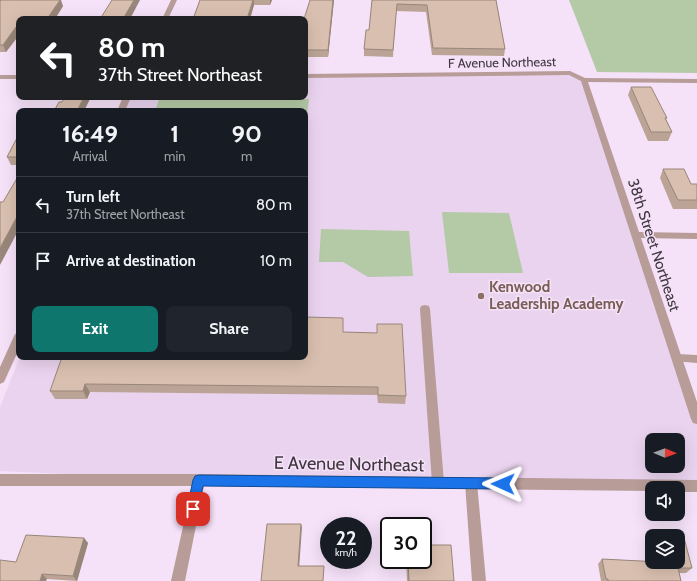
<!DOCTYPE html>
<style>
:root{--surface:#171b24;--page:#20242c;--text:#f1f3f6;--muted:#9ea1a6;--line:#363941;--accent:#0f766e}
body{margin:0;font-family:Cabin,sans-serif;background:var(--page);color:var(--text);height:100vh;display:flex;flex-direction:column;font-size:15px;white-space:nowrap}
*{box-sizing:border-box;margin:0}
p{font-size:13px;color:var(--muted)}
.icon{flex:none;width:22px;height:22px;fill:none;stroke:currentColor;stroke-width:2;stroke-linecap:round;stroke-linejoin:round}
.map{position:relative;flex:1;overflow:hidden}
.drawer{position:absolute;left:16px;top:108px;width:292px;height:252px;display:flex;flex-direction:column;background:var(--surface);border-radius:8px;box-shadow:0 4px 16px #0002}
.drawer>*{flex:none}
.hud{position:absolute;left:16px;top:16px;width:292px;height:84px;border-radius:8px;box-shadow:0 4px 16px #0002;background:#202124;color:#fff;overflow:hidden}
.needle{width:26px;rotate:91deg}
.controls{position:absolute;left:645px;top:433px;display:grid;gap:8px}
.controls a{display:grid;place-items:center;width:40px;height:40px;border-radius:8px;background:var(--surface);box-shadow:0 4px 16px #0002;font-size:20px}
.speed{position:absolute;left:320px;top:517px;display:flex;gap:8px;font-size:20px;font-weight:700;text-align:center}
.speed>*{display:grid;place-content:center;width:52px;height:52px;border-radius:50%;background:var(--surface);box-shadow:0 4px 16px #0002;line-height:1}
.speed small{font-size:10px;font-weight:400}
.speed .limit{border:2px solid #111;border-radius:6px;background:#fff;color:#111}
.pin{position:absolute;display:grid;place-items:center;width:34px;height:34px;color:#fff;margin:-17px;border-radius:8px;box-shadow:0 2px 6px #0006}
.me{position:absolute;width:44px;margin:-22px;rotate:271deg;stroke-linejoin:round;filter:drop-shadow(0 0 3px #0008)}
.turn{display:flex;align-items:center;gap:14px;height:84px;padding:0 16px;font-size:18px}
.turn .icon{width:52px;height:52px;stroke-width:2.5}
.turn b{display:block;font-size:28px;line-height:34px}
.eta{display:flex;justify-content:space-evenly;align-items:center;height:68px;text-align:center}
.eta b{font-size:24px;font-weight:800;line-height:28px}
.button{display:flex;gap:8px;margin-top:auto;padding:8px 16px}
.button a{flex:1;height:46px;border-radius:8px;background:var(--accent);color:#fff;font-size:16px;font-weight:800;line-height:46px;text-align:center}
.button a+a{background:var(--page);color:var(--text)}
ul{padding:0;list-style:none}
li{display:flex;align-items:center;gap:12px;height:56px;padding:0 16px;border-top:1px solid var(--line)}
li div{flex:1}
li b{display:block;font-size:15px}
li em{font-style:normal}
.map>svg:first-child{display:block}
.built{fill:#ead3ee;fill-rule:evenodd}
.green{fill:#b4c9a5}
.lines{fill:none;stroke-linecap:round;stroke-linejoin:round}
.lane{fill:#b79c98;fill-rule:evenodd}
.street{fill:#b79c98;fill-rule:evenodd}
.wall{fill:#bba496}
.shaded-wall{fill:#98867a}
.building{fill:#d9bfaf;stroke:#98867a}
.route{fill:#1a73e8;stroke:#114b97}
.education-dot{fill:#8d6e63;stroke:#f5e1f8;stroke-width:1.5}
.labels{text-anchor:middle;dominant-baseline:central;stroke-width:3;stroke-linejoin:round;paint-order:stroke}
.far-street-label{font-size:13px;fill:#403841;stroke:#f5e1f8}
.street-label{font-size:15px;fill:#403841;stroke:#f5e1f8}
.education-label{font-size:15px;font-weight:bold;fill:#785e54;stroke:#f5e1f8;text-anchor:start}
.near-street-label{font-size:18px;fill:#403841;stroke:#f5e1f8}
</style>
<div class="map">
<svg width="697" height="581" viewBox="0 0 697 581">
<rect width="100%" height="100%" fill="#f5e1f8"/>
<!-- built -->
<path class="built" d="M570,73L584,80L697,419V486L199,480L0,471V407L20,357H305V111H122L128,97H305V76ZM652,440H678V466H652Z"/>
<!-- green -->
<g class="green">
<path d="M569,0H697V73L597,72Z"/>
<path d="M160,97L309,99L305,130V111H155Z"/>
<path d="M442,212L509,213L523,273H449Z"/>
<path d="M321,229L409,231L413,276L368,277L343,262H319Z"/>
</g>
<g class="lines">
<!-- lane -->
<g class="lane">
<path d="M425,305L429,306L430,309L444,483L442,487L438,489L434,487L432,483L420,309L421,306Z"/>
<path d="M677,354L697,355V363L673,361L672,358L673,355Z"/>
<path d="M471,477L475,479L477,483L486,581H472L465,483L467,479Z"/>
</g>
<!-- street -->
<g class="street">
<path d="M171,0H177L168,19H162Z"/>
<path d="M570,71L585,78L697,79V83L588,82L639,232L697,233V239L641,238L697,402V424L693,423L691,419L581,81L569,75L305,78V74Z"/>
<rect x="0" y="75" width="19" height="4"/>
<path d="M123,97H131L125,111H117Z"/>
<path d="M19,333V349L4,382L0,384V367L15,334Z"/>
<path d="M0,474H199L697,480V492H678V488H652V491L204,486L185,581H171L192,486H0Z"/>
</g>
</g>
<!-- wall -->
<g class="wall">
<path d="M200,0H272L270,5H254L250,19H193Z"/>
<path d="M310,0H334L328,57H305V19Z"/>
<path d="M372,0H496L505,49L504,56L432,55L426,12L396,11L393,57L364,56V49L369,30Z"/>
<path d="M0,1L63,6L55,19H19V35L6,52H0Z"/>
<path d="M631,87L667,118L666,119L672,132L668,141H648L628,95Z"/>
<path d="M19,134V165H11L7,157Z"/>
<path d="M663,169L691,184H697V209H673L660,178Z"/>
<path d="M377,324L406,396L405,404L378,403L377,395L90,392L87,399H55L50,391L343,332L377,333Z"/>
<path d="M653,532L683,534L692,568L686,573H679L681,581H601L598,564L602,559L652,562H678V536H652V556L647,538Z"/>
<path d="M84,538L88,543L77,581L47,579L16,562Z"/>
<path d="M406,560H423L454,581H407Z"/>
</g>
<!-- shaded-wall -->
<g class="shaded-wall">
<path d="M60,0H61L63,6L55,19H47Z"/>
<path d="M134,0H140L130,19H123Z"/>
<path d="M253,0H254V5L250,19H247Z"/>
<path d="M270,0H272L270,5Z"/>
<path d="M333,0H334L328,57V50Z"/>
<path d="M16,27L19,35L6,52L3,45Z"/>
<path d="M84,97H91L84,111H77Z"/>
<path d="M19,213V229L0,265V248Z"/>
<path d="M85,384L90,392L87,399L83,391Z"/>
<path d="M301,524L302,527L299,569L298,566Z"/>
<path d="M84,538L88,543L77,581L73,576Z"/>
<path d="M42,574L47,579L46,581H40Z"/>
</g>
<!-- building -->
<g class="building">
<path d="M1,0H60L47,19H19V27H16L3,45H0V1Z"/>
<path d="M112,0H134L123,19H100Z"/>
<path d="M200,0H253L247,19H193Z"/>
<path d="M310,0H333L328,50H305V19H304Z"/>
<path d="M372,0H496L505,49L433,48L427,5L397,4L393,50L364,49L366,30H369Z"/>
<path d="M631,87H651L667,118H665L672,132H651Z"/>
<path d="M65,97H84L77,111H54L59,102H62Z"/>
<path d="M19,134V157H7Z"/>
<path d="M663,169H684L691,184H697V200H678Z"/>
<path d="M19,175V213L0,248V202H3Z"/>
<path d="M305,317L343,318V332L377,333V324H402L406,396L378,395V387L85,384L83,391H50L62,357H305Z"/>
<path d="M267,524H301L298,566H324L323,581H261Z"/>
<path d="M653,532L683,534L692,568H678L681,581H608V579H606L602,559L660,562H678V536H654Z"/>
<path d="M26,535L84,538L73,576L42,574L40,581H0V560L16,562Z"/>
<path d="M423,545H451L454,581H409L408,560H423Z"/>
</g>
<!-- route -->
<path class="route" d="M199,475L503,478L507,480L508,484L507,488L503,489L203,486L197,513L193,515L189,513L187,509L193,480L195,476Z"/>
<!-- markers -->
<circle class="education-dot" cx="481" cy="296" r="4"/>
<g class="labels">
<!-- far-street labels -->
<g class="far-street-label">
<text transform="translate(502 62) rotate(-1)">F Avenue Northeast</text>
</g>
<!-- street labels -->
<g class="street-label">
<text transform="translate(654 245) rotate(72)">38th Street Northeast</text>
</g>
<!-- education labels -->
<g class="education-label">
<text x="489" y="287">Kenwood<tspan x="489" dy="17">Leadership Academy</tspan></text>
</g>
<!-- near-street labels -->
<g class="near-street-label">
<text transform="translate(349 464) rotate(1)">E Avenue Northeast</text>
</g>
</g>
</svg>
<div class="controls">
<a><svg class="needle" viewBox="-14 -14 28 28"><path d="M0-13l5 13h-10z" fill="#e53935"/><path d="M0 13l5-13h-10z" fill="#9ea1a6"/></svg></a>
<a><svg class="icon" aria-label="sound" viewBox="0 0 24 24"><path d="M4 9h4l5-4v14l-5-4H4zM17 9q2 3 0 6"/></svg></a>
<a><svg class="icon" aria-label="layers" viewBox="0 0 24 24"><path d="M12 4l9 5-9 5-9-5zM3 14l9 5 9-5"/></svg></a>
</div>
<div class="speed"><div>22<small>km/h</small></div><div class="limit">30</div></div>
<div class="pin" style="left:193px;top:509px;background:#d93025"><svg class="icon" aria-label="arrive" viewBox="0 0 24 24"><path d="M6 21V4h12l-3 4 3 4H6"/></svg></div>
<svg class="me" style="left:503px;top:484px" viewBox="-20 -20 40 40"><path d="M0-17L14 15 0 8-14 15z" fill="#1a73e8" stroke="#fff" stroke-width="4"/></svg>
<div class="hud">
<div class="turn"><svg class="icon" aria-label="left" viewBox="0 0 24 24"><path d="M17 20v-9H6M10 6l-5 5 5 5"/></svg><div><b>80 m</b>37th Street Northeast</div></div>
</div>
<section class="drawer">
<div class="eta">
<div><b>16:49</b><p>Arrival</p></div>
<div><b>1</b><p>min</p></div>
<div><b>90</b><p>m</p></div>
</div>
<ul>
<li><svg class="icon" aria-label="left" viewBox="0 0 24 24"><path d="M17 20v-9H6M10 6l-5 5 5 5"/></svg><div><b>Turn left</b><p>37th Street Northeast</p></div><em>80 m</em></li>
<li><svg class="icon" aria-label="arrive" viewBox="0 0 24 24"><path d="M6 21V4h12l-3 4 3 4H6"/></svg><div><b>Arrive at destination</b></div><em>10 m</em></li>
</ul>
<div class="button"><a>Exit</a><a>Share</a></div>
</section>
</div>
